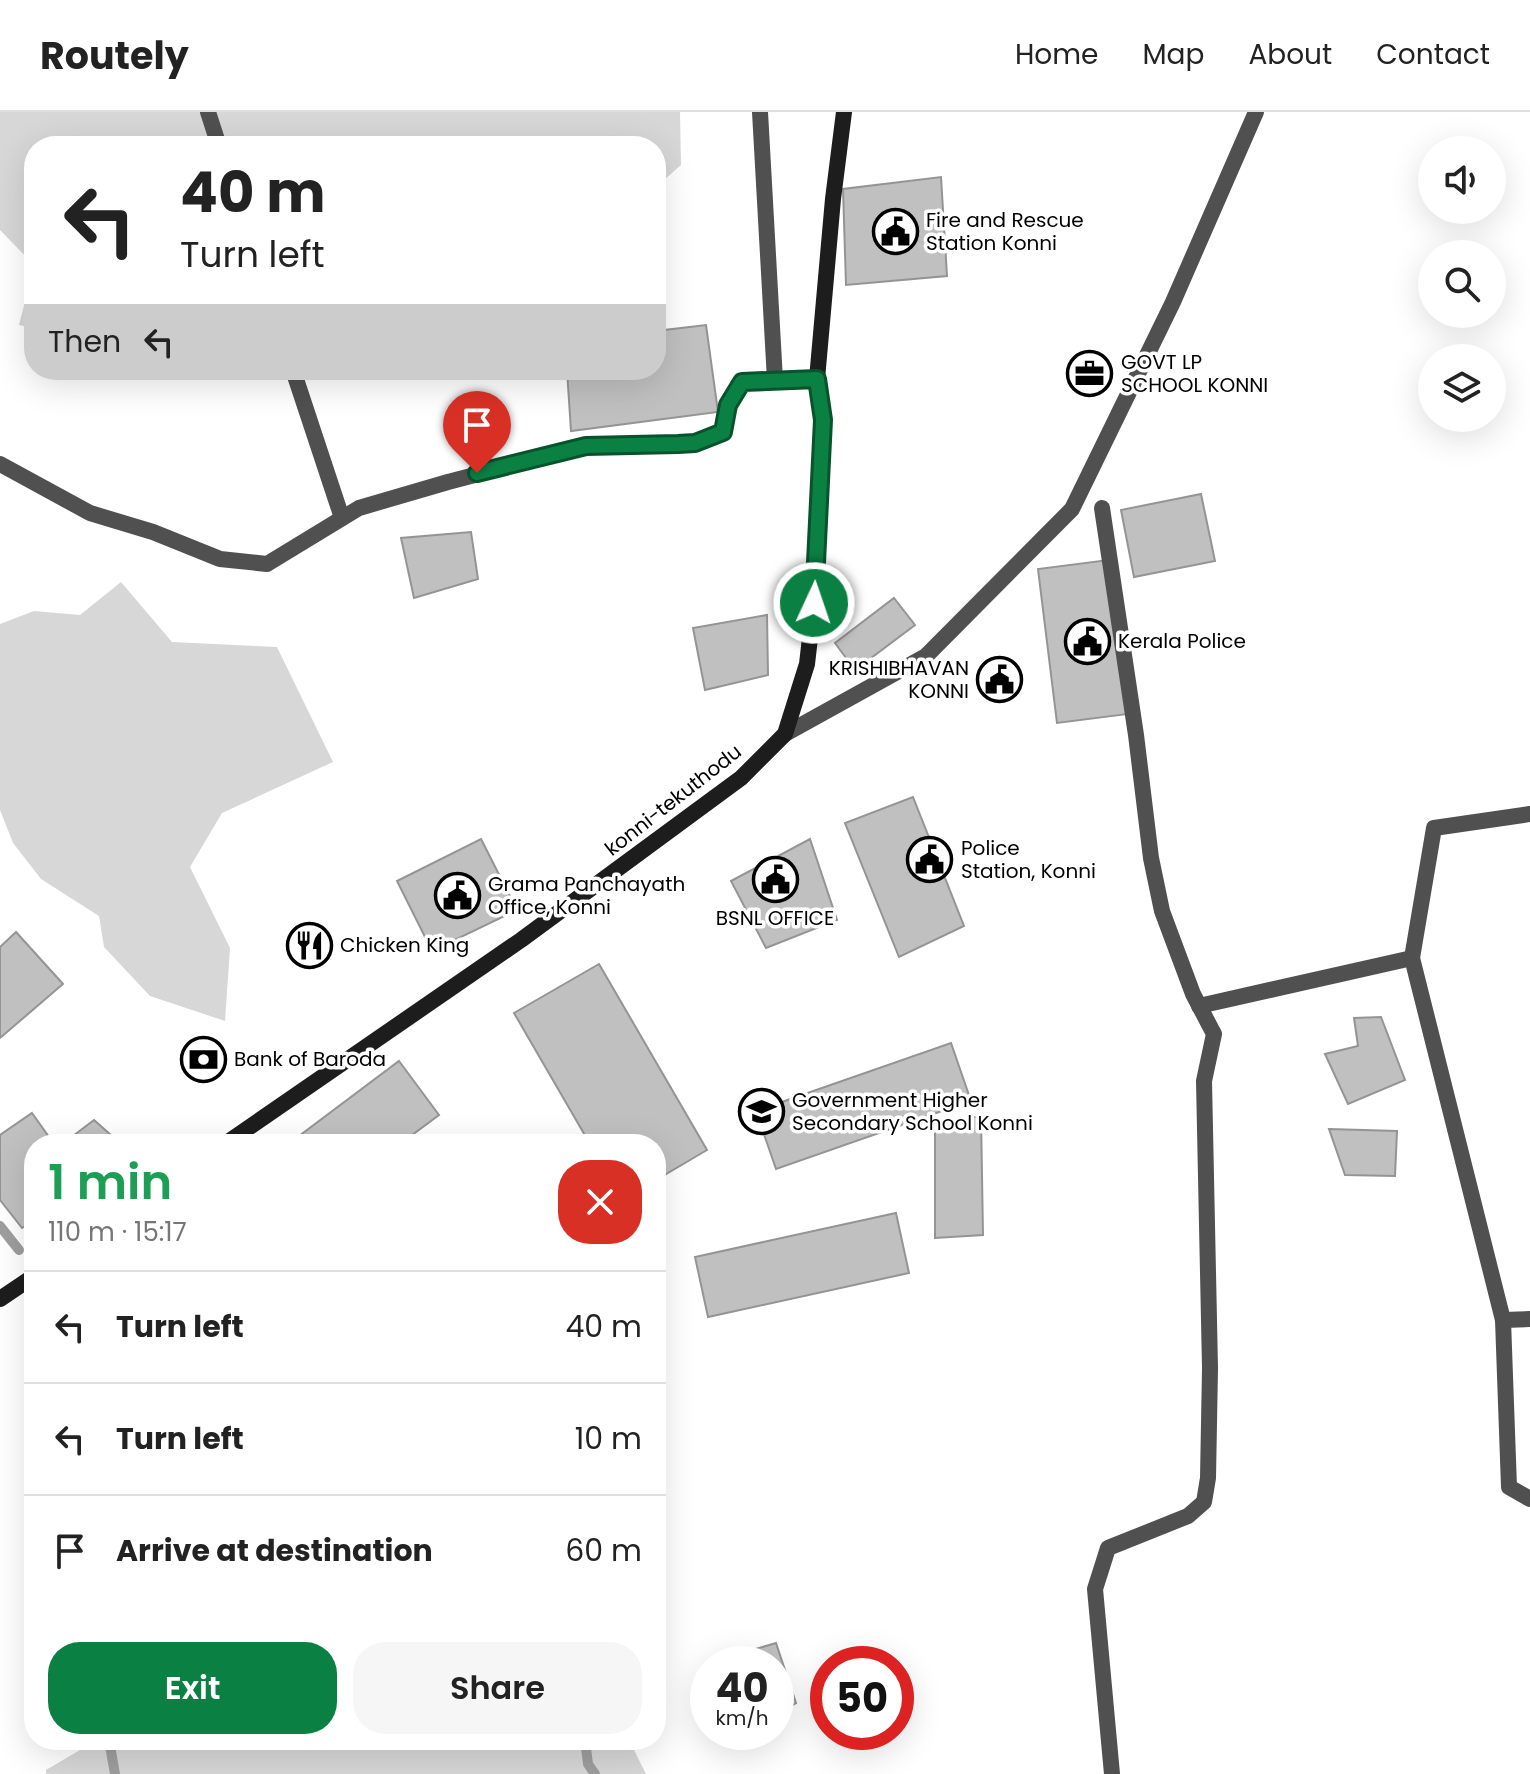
<!DOCTYPE html>
<meta charset="utf-8">
<style>
:root{--surface:#fff;--page:#f6f6f6;--text:#222;--muted:#767676;--line:#e0e0e0;--accent:#0b8043}
body{margin:0;font-family:Poppins,sans-serif;background:var(--page);color:var(--text);height:100vh;display:flex;flex-direction:column;font-size:30px;white-space:nowrap}
*{box-sizing:border-box;margin:0}
p{font-size:26px;color:var(--muted)}
.icon{flex:none;width:44px;height:44px;fill:none;stroke:currentColor;stroke-width:2;stroke-linecap:round;stroke-linejoin:round}
.map{position:relative;flex:1;overflow:hidden}
.drawer{position:absolute;left:24px;top:1022px;width:642px;height:616px;display:flex;flex-direction:column;background:var(--surface);border-radius:32px;box-shadow:0 8px 32px #0002}
.drawer>*{flex:none}
.guide{position:absolute;left:24px;top:24px;width:642px;height:244px;border-radius:32px;box-shadow:0 8px 32px #0002;background:#fff;color:var(--text);overflow:hidden}
.controls{position:absolute;left:1418px;top:24px;display:grid;gap:16px}
.controls a{display:grid;place-items:center;width:88px;height:88px;border-radius:50%;background:var(--surface);box-shadow:0 8px 32px #0002;font-size:40px}
.speed{position:absolute;left:690px;top:1534px;display:flex;gap:16px;font-size:40px;font-weight:700;text-align:center}
.speed>*{display:grid;place-content:center;width:104px;height:104px;border-radius:50%;background:var(--surface);box-shadow:0 8px 32px #0002;line-height:1}
.speed small{font-size:20px;font-weight:400}
.speed .limit{border:12px solid #d22;background:#fff;color:#111}
.pin{position:absolute;display:grid;place-items:center;width:68px;height:68px;color:#fff;margin:-82px -34px;border-radius:50% 50% 50% 0;rotate:-45deg;box-shadow:0 0 8px #0007}
.pin .icon{rotate:45deg}
.me{position:absolute;width:88px;margin:-44px;rotate:3deg;stroke-linejoin:round;filter:drop-shadow(0 0 6px #0008)}
.turn{display:flex;align-items:center;gap:28px;height:168px;padding:0 24px;font-size:36px}
.turn .icon{width:104px;height:104px;stroke-width:2.5}
.turn b{display:block;font-size:56px;line-height:68px}
.then{display:flex;align-items:center;height:76px;padding:0 24px;background:#0003;gap:16px;font-size:30px}
.round{display:grid;place-items:center;flex:none;width:84px;height:84px;border-radius:32px;background:var(--page)}
.overview{display:flex;align-items:center;justify-content:space-between;height:136px;padding:0 24px}
h1{font-size:48px;font-weight:600;line-height:60px;color:#1e9e55}
.primary-button{display:flex;gap:16px;margin-top:auto;padding:16px 24px}
.primary-button a{flex:1;height:92px;border-radius:32px;background:var(--accent);color:#fff;font-size:32px;font-weight:600;line-height:92px;text-align:center}
.primary-button a+a{background:var(--page);color:var(--text)}
ul{padding:0;list-style:none}
li{display:flex;align-items:center;gap:24px;height:112px;padding:0 24px;border-top:2px solid var(--line)}
li div{flex:1}
li b{display:block;font-size:30px}
li em{font-style:normal}
header{display:flex;align-items:center;gap:48px;box-sizing:border-box;height:112px;padding:0 40px;background:var(--surface);border-bottom:2px solid var(--line)}
header strong{font-size:38px}
nav{display:flex;gap:44px;margin-inline-start:auto;font-size:28px}
.map>svg:first-child{display:block}
.green{fill:#d7d7d7}
.lines{fill:none;stroke-linecap:round;stroke-linejoin:round}
.stream{stroke:#9e9e9e;stroke-width:10}
.building{fill:#c0c0c0;stroke:#949494;stroke-width:2}
.street{stroke:#505050;stroke-width:16}
.secondary{stroke:#1d1d1d;stroke-width:16}
.route-casing{stroke:#07532c;stroke-width:20}
.route{stroke:#0b8043;stroke-width:14}
.labels{text-anchor:middle;dominant-baseline:central;stroke-width:7;stroke-linejoin:round;paint-order:stroke}
.poi-label{font-size:20px;fill:#000;stroke:#fff;text-anchor:start}
.street-label{font-size:20px;fill:#000;stroke:#fff}
</style>
<header>
<strong>Routely</strong>
<nav><a>Home</a><a>Map</a><a>About</a><a>Contact</a></nav>
</header>
<div class="map">
<svg width="1530" height="1662" viewBox="0 0 1530 1662">
<rect width="100%" height="100%" fill="#fff"/>
<!-- green -->
<g class="green">
<path d="M0,0H680L681,53L656,75V34H34V153L0,118Z"/>
<path d="M34,155V216L19,213Z"/>
<path d="M121,470L172,530L277,535L333,650L222,701L190,755L230,836L225,909L150,884L104,835L99,804L41,767L13,731L0,698V512L34,499L80,503Z"/>
<path d="M97,1628H629L646,1662H46V1658Z"/>
</g>
<g class="lines">
<!-- stream -->
<g class="stream">
<path d="M0,1114L19,1138"/>
<path d="M109,1628L115,1662"/>
<path d="M585,1628L588,1652L595,1662"/>
</g>
</g>
<!-- building -->
<g class="building">
<path d="M941,65L947,164L846,173L843,77Z"/>
<path d="M706,213L718,300L571,319L567,258H656V219Z"/>
<path d="M1201,382L1215,449L1134,465L1121,398Z"/>
<path d="M471,420L478,467L414,486L401,426Z"/>
<path d="M1116,447L1136,601L1057,611L1038,457Z"/>
<path d="M894,486L915,513L855,558L835,531Z"/>
<path d="M767,503L768,563L705,578L693,516Z"/>
<path d="M913,685L964,814L899,845L845,711Z"/>
<path d="M481,727L517,798L432,839L397,769Z"/>
<path d="M810,727L837,808L766,836L731,769Z"/>
<path d="M16,820L63,872L0,926V835Z"/>
<path d="M599,852L707,1038L656,1068V1032H590L514,901Z"/>
<path d="M1381,905L1405,968L1348,992L1325,942L1358,934L1354,906Z"/>
<path d="M951,931L971,989L776,1057L756,999Z"/>
<path d="M399,949L439,1003L400,1032H292L291,1030Z"/>
<path d="M32,1001L54,1032H34V1108L22,1116L0,1088V1023Z"/>
<path d="M981,1004L983,1123L935,1126V1011Z"/>
<path d="M94,1008L121,1032H66L65,1030Z"/>
<path d="M1329,1017L1397,1019L1395,1064L1345,1063Z"/>
<path d="M896,1101L909,1161L708,1205L695,1145Z"/>
<path d="M776,1531L796,1591L776,1603V1552H734L732,1544Z"/>
</g>
<g class="lines">
<!-- street -->
<g class="street">
<path d="M208,0L219,34"/>
<path d="M760,0L775,268"/>
<path d="M293,258L342,406"/>
<path d="M0,352L90,401L153,420L220,447L267,452L359,396L448,370L586,334H661L695,331L723,320L728,293L742,270L817,267"/>
<path d="M1102,396L1136,623L1151,746L1162,799L1193,882L1214,922L1204,969L1210,1256L1208,1366L1204,1390L1188,1404L1108,1436L1095,1477L1112,1662"/>
<path d="M785,622L926,544L1072,397L1173,190L1256,0"/>
<path d="M1412,846L1434,716L1530,702"/>
<path d="M1199,894L1412,846L1503,1208L1509,1375L1530,1387"/>
<path d="M1503,1208L1530,1207"/>
</g>
<!-- secondary -->
<g class="secondary">
<path d="M225,1032L521,828L741,666L785,622L807,552L814,491L823,308L817,267L833,87L844,0"/>
<path d="M0,1187L34,1164"/>
</g>
</g>
<g class="lines">
<defs>
<path id="route" d="M477,361L586,334L678,332L695,331L723,320L728,293L742,270L817,267L823,308L814,491"/>
</defs>
<!-- route casing -->
<use href="#route" class="route-casing"/>
<!-- route -->
<use href="#route" class="route"/>
</g>
<!-- icons -->
<defs>
<symbol id="civic-ring" viewBox="-11 -11 22 22"><circle r="9.5" fill="#fff" stroke="#000" stroke-width="1.5"/><path d="M-.6-6.5H3V-4.5H.6V-3L4-1V1h2V6H-6V1h2V-1L-.6-3ZM-1.2 2.5V6h2.4V2.5Z" fill="#000"/></symbol>
<symbol id="office-ring" viewBox="-11 -11 22 22"><circle r="9.5" fill="#fff" stroke="#000" stroke-width="1.5"/><path d="M-6-3h4V-5.5h4V-3h4V5H-6ZM-1-4.5V-3h2v-1.5ZM-6 0V1H6V0Z" fill="#000"/></symbol>
<symbol id="restaurant-ring" viewBox="-11 -11 22 22"><circle r="9.5" fill="#fff" stroke="#000" stroke-width="1.5"/><path d="M-5-6h1v4h1v-4h1v4h1v-4h1v5L-1.5 .5V6h-2V.5L-5-1ZM5-6V6H3V1.5H1.5Q1.5-4 5-6Z" fill="#000"/></symbol>
<symbol id="bank-ring" viewBox="-11 -11 22 22"><circle r="9.5" fill="#fff" stroke="#000" stroke-width="1.5"/><path d="M-6-4H6V4H-6ZM0-2.3a2.3 2.3 0 1 0 0 4.6a2.3 2.3 0 1 0 0-4.6Z" fill="#000"/></symbol>
<symbol id="school-ring" viewBox="-11 -11 22 22"><circle r="9.5" fill="#fff" stroke="#000" stroke-width="1.5"/><path d="M0-5L7-2L0 1L-7-2ZM-4 1L0 2.5L4 1V4Q0 6-4 4Z" fill="#000"/></symbol>
</defs>
<g fill-rule="evenodd">
<use href="#civic-ring" x="870" y="94" width="51" height="51"/>
<use href="#office-ring" x="1064" y="236" width="51" height="51"/>
<use href="#civic-ring" x="1062" y="504" width="51" height="51"/>
<use href="#civic-ring" x="974" y="542" width="51" height="51"/>
<use href="#civic-ring" x="904" y="722" width="51" height="51"/>
<use href="#civic-ring" x="750" y="742" width="51" height="51"/>
<use href="#civic-ring" x="432" y="758" width="51" height="51"/>
<use href="#restaurant-ring" x="284" y="808" width="51" height="51"/>
<use href="#bank-ring" x="178" y="922" width="51" height="51"/>
<use href="#school-ring" x="736" y="974" width="51" height="51"/>
</g>
<g class="labels">
<!-- poi labels -->
<g class="poi-label">
<text x="926" y="108">Fire and Rescue<tspan x="926" dy="23">Station Konni</tspan></text>
<text x="1121" y="250">GOVT LP<tspan x="1121" dy="23">SCHOOL KONNI</tspan></text>
<text x="1118" y="529">Kerala Police</text>
<text x="969" y="556" text-anchor="end">KRISHIBHAVAN<tspan x="969" dy="23">KONNI</tspan></text>
<text x="961" y="736">Police<tspan x="961" dy="23">Station, Konni</tspan></text>
<text x="488" y="772">Grama Panchayath<tspan x="488" dy="23">Office, Konni</tspan></text>
<text x="775" y="806" text-anchor="middle">BSNL OFFICE</text>
<text x="340" y="833">Chicken King</text>
<text x="234" y="947">Bank of Baroda</text>
<text x="792" y="988">Government Higher<tspan x="792" dy="23">Secondary School Konni</tspan></text>
</g>
<!-- street labels -->
<g class="street-label">
<text transform="translate(673 688) rotate(-38)">konni-tekuthodu</text>
</g>
</g>
</svg>
<div class="controls">
<a><svg class="icon" aria-label="sound" viewBox="0 0 24 24"><path d="M4 9h4l5-4v14l-5-4H4zM17 9q2 3 0 6"/></svg></a>
<a><svg class="icon" aria-label="search" viewBox="0 0 24 24"><circle cx="10" cy="10" r="6"/><path d="M15 15l6 6"/></svg></a>
<a><svg class="icon" aria-label="layers" viewBox="0 0 24 24"><path d="M12 4l9 5-9 5-9-5zM3 14l9 5 9-5"/></svg></a>
</div>
<div class="speed"><div>40<small>km/h</small></div><div class="limit">50</div></div>
<div class="pin" style="left:477px;top:361px;background:#d93025"><svg class="icon" aria-label="arrive" viewBox="0 0 24 24"><path d="M6 21V4h12l-3 4 3 4H6"/></svg></div>
<svg class="me" style="left:814px;top:491px" viewBox="-20 -20 40 40"><circle r="17" fill="#0b8043" stroke="#fff" stroke-width="3"/><path d="M0-11L8 9 0 5-8 9z" fill="#fff"/></svg>
<div class="guide">
<div class="turn"><svg class="icon" aria-label="left" viewBox="0 0 24 24"><path d="M17 20v-9H6M10 6l-5 5 5 5"/></svg><div><b>40 m</b>Turn left</div></div>
<div class="then">Then<svg class="icon" aria-label="left" viewBox="0 0 24 24"><path d="M17 20v-9H6M10 6l-5 5 5 5"/></svg></div>
</div>
<section class="drawer">
<div class="overview"><div><h1>1 min</h1><p>110 m · 15:17</p></div><a class="round" style="background:#d93025;color:#fff"><svg class="icon" aria-label="close" viewBox="0 0 24 24"><path d="M6 6l12 12M18 6L6 18"/></svg></a></div>
<ul>
<li><svg class="icon" aria-label="left" viewBox="0 0 24 24"><path d="M17 20v-9H6M10 6l-5 5 5 5"/></svg><div><b>Turn left</b></div><em>40 m</em></li>
<li><svg class="icon" aria-label="left" viewBox="0 0 24 24"><path d="M17 20v-9H6M10 6l-5 5 5 5"/></svg><div><b>Turn left</b></div><em>10 m</em></li>
<li><svg class="icon" aria-label="arrive" viewBox="0 0 24 24"><path d="M6 21V4h12l-3 4 3 4H6"/></svg><div><b>Arrive at destination</b></div><em>60 m</em></li>
</ul>
<div class="primary-button"><a>Exit</a><a>Share</a></div>
</section>
</div>
